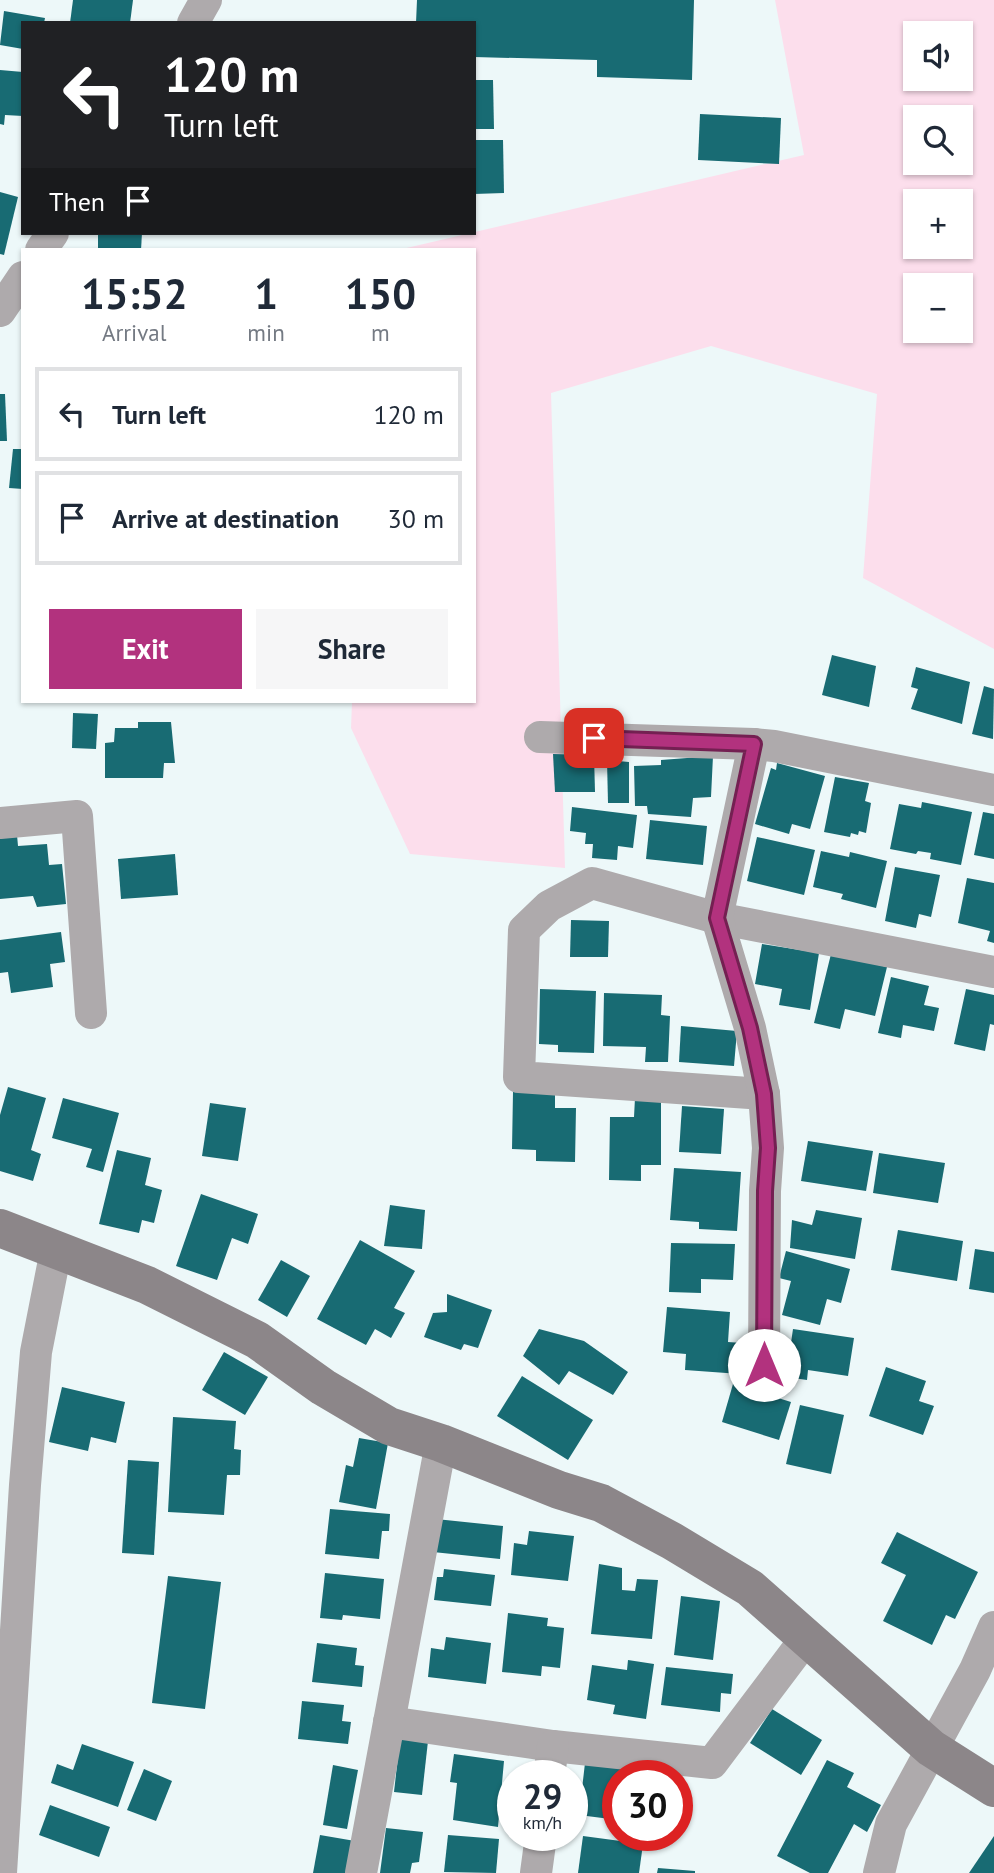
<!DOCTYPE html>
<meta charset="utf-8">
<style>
:root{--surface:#fff;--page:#f6f6f7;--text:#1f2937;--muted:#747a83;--line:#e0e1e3;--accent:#b2327e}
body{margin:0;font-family:"PT Sans",sans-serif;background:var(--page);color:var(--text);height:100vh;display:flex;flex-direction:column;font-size:26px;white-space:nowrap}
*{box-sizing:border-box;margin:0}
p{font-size:23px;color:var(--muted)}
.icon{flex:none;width:38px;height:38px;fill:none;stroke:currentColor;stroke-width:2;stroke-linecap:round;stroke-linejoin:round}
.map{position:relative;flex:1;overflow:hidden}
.panel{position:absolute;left:21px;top:248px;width:455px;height:455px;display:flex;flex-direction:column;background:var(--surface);border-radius:0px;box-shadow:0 2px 5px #0004}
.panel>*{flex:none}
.banner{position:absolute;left:21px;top:21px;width:455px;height:214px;border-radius:0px;box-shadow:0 2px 5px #0004;background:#202124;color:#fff;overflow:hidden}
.buttons{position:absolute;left:903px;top:21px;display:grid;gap:14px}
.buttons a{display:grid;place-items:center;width:70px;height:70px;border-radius:0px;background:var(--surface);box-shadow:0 2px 5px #0004;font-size:35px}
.speed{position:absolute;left:497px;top:1760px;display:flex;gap:14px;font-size:35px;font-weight:700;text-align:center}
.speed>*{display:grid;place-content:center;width:91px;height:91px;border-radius:50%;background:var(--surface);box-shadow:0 2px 5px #0004;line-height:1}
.speed small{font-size:18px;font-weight:400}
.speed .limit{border:10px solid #d22;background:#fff;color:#111}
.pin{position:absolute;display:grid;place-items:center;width:60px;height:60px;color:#fff;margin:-30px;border-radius:14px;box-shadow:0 4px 10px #0006}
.me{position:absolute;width:77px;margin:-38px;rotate:0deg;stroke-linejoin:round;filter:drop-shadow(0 0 5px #0008)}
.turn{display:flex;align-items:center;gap:24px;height:147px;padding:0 28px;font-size:32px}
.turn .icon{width:91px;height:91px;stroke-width:2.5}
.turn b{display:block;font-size:49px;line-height:60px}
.then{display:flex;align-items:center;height:66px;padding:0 28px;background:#0003;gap:14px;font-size:26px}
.eta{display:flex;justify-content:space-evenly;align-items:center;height:119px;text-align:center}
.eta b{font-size:42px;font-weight:700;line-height:49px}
.action{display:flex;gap:14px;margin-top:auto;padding:14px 28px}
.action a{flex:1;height:80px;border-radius:0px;background:var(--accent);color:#fff;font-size:28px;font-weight:700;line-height:80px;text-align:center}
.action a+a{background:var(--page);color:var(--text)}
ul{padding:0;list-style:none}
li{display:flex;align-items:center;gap:21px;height:94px;margin:0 14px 10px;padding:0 14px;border:4px solid var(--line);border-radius:0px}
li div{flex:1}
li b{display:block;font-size:26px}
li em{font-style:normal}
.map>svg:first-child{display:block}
.green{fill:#fcdeec;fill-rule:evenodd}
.building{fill:#186b73}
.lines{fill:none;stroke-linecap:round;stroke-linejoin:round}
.street{stroke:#aeaaac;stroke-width:32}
.secondary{stroke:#8c8689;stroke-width:38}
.route-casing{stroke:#742052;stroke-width:18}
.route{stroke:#b2327e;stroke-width:12}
</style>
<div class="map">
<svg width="994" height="1873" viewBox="0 0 994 1873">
<rect width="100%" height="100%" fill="#edf8f9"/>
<!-- green -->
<path class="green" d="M775,0H994V649L863,578L877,394L711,346L551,393L565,868L410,854L351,728L352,702H474V250H398L804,155ZM915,33H961V79H915ZM915,117H961V163H915ZM915,201H961V247H915ZM915,285H961V331H915Z"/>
<!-- building -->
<g class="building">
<path d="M73,0H133L130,23H70Z"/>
<path d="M417,0H694L692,80L597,77V60L474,57V23H416Z"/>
<path d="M4,11L45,18L44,23H23V49L0,45Z"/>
<path d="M0,70L23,72V116L5,115L4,125L0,124Z"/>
<path d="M474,80H493L494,129H474Z"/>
<path d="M700,114L781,118L779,164L698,160Z"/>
<path d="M474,140H503L504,193L474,194Z"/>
<path d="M0,192L18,197L4,255L0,254Z"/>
<path d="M98,233H142L141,250L98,249Z"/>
<path d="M0,394H5L7,441H0Z"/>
<path d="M13,449H23V489L9,488Z"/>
<path d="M832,655L876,666L869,707L822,695Z"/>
<path d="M916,667L970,682L962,724L911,709L918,689L911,687Z"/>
<path d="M984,686L994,689L993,739L972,734Z"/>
<path d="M73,713L98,714L96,749L72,748Z"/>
<path d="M138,722H171L175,763H164L163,778H105V743L114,742L115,728H138Z"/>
<path d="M553,754L594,755L595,792H555Z"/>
<path d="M713,756L711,797L693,798L691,817L648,814L647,806H635L634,766L661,765V760Z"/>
<path d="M607,760L629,762V803H608Z"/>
<path d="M777,763L825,776L810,829L792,824L789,834L755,824L771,768L776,770Z"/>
<path d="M835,777L869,783L865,801L871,803L866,833L859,831L858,835L851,833L850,837L824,832Z"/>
<path d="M922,802L972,812L961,865L930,859L931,853L918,851L916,854L890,849L899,804L921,808Z"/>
<path d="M572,807L637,815L633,848L618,846L617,860L592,858L593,844H585L586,833L570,831Z"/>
<path d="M983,812L994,814V859L974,855Z"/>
<path d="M650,820L707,826L703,865L646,859Z"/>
<path d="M17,835L18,846L47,844L49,865L62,864L66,904L37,907L33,896L0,899V837Z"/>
<path d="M757,837L815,850L804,895L747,881Z"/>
<path d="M821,851L849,857L850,852L887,861L876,908L841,899L843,894L813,887Z"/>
<path d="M175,854L178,895L121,899L118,859Z"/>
<path d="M895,867L940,875L931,917L919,914L916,928L885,921Z"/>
<path d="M967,878L994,883V943L987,941L990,931L958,923Z"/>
<path d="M571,920L609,921L608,957H570Z"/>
<path d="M61,932L65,962L50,964L53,987L11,993L8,972L0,973V940Z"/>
<path d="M762,944L819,953L810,1010L779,1005L782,989L755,984Z"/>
<path d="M831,954L887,967L875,1016L845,1009L840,1029L814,1023Z"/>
<path d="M891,977L929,986L924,1005L939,1008L934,1031L903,1025L901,1038L878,1033Z"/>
<path d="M540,989L596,991L594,1053L558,1052V1045L539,1044Z"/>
<path d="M966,989L994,995V1025L990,1024L985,1051L954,1044Z"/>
<path d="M604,993L662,995L661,1015L670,1016L668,1062H645L646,1047L603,1046Z"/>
<path d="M681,1026L737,1031L734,1066L679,1062Z"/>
<path d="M8,1087L46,1098L31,1150L41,1154L33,1181L0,1171V1115Z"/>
<path d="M513,1092H555V1108H576L575,1162L536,1161V1150L512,1149Z"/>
<path d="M63,1098L119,1113L103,1172L86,1167L92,1149L52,1138Z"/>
<path d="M635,1098H661V1165H641V1181L609,1180L610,1117H634Z"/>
<path d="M210,1103L246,1108L238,1161L202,1156Z"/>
<path d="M682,1106L724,1109L721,1154L679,1152Z"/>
<path d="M808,1141L873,1151L866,1191L801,1181Z"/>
<path d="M117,1150L151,1158L145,1185L162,1190L154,1223L142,1220L139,1233L99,1224Z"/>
<path d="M879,1153L945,1163L938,1203L873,1193Z"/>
<path d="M674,1168L741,1172L737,1231L699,1229V1222L670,1220Z"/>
<path d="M201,1194L258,1214L248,1244L232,1238L217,1280L176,1266Z"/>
<path d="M390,1205L425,1210L422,1249L384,1246Z"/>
<path d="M816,1210L862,1218L855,1259L790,1248L792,1220L812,1225Z"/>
<path d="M898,1230L963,1241L957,1281L891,1270Z"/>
<path d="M360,1240L415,1271L394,1308L405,1313L391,1338L375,1329L366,1345L317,1319Z"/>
<path d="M671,1243L735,1244L733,1280L701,1279V1293L669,1292Z"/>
<path d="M975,1249L994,1252V1293L969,1289Z"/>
<path d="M786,1251L850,1269L841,1303L827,1299L820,1325L782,1315L791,1281L779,1278Z"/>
<path d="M281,1260L310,1276L287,1317L258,1300Z"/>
<path d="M447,1294L492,1310L478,1348L464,1344L461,1350L424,1337L433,1313L447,1312Z"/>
<path d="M667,1307L730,1312L728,1342L742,1343L740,1374L685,1370L686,1354L663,1352Z"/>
<path d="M539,1329L584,1341L628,1372L613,1395L569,1371L559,1385L523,1356Z"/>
<path d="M793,1329L854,1338L848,1376L808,1370L807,1380L786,1377Z"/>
<path d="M224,1352L268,1377L245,1415L202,1390Z"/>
<path d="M886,1367L926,1381L919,1401L934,1406L923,1435L869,1416Z"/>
<path d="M522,1376L593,1420L568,1460L497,1416Z"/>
<path d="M733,1384L791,1402L779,1440L722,1422Z"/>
<path d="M62,1387L125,1402L116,1443L91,1437L88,1451L49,1442Z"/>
<path d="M800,1405L844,1415L831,1474L786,1464Z"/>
<path d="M173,1417L236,1421L234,1449L241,1450L240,1475H227L224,1515L168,1512Z"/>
<path d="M359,1438L388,1443L376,1509L339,1502L346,1465L353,1467Z"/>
<path d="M128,1460L159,1462L154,1555L122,1553Z"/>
<path d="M330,1509L390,1514L389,1531H382L379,1559L325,1554Z"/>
<path d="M436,1519L503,1526L500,1559L433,1552Z"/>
<path d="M529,1531L574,1536L568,1581L511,1575L514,1543L527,1545Z"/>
<path d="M897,1532L978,1572L955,1619L946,1615L932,1645L883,1621L906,1575L881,1563Z"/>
<path d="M599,1564L622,1568V1590L635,1591L637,1579L658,1580L652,1639L591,1634Z"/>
<path d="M444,1569L495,1575L491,1606L434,1600L437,1577H443Z"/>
<path d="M325,1573L384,1579L380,1619L343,1615L342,1620L320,1618Z"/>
<path d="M168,1576L221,1582L205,1709L152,1703Z"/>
<path d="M681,1596L720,1601L713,1660L674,1655Z"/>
<path d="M508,1613L548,1618L547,1626L564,1628L560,1668L542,1666L541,1676L502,1672Z"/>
<path d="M446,1637L491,1643L486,1684L428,1677L431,1648L444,1650Z"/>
<path d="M317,1643L357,1648L355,1665L364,1666L362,1687L312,1682Z"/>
<path d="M628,1660L654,1664L646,1719L613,1714L615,1705L587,1700L592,1665L627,1670Z"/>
<path d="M666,1667L733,1674L731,1694L721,1693L720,1712L661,1705Z"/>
<path d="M302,1701L344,1705L342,1721L351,1722L348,1744L298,1739Z"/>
<path d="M772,1709L822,1740L801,1775L750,1743Z"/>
<path d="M400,1739L428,1741L422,1795L394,1792Z"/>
<path d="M82,1744L134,1762L118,1807L51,1783L57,1764L73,1770Z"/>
<path d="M454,1754L504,1761L498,1827L453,1820L457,1783L450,1782Z"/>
<path d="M827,1760L854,1773L847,1787L881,1805L867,1832L854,1824L828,1873H810L777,1856Z"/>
<path d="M585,1763L627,1768L626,1776H618V1820L579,1815Z"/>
<path d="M333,1765L358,1770L347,1829L323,1825Z"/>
<path d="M144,1769L172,1781L156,1821L127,1810Z"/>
<path d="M50,1805L110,1827L99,1857L39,1835Z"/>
<path d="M386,1828L423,1832L419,1862L412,1863L410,1873H380Z"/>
<path d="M320,1835L355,1841L349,1873H313Z"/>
<path d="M448,1835L499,1839L496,1873L444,1872Z"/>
<path d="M583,1836L643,1844L639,1873H578Z"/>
<path d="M994,1836V1873H969Z"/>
<path d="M658,1868L695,1871V1873H657Z"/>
</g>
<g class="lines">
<!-- street -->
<g class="street">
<path d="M193,23L206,0"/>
<path d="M41,250L53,233"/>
<path d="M0,311L23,277"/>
<path d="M540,737L754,744"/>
<path d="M0,823L77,816L91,1013"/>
<path d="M764,1094L519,1077L524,930L549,906L592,883L717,918L994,972"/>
<path d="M764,1365L765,1191L768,1148L764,1094L750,1028L717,918L754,744L774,746L994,790"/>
<path d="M389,1722L553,1746L712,1763L807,1637"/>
<path d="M549,1776L553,1746"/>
<path d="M1,1873L25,1485L36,1352L56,1250"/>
<path d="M361,1873L441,1443"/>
<path d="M536,1873L541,1836"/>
<path d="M879,1873L891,1824L975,1670L994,1627"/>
</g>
<!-- secondary -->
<path class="secondary" d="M0,1228L147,1285L257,1340L323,1387L389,1426L441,1443L559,1490L601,1503L672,1541L750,1588L931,1748L994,1788"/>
</g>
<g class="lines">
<defs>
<path id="route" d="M594,738L754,744L717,918L750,1028L764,1094L768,1148L765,1191L764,1365"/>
</defs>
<!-- route casing -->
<use href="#route" class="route-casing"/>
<!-- route -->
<use href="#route" class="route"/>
</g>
</svg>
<div class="buttons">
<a><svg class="icon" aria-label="sound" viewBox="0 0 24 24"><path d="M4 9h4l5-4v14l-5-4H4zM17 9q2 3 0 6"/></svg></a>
<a><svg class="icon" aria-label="search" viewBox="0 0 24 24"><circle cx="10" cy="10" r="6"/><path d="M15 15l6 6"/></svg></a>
<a>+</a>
<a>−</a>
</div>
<div class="speed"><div>29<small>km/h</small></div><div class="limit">30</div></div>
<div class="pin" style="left:594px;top:738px;background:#d93025"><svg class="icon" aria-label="arrive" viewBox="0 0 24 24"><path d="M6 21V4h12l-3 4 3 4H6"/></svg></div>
<svg class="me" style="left:764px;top:1365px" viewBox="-20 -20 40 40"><circle r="19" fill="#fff"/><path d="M0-13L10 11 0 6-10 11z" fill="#b2327e"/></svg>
<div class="banner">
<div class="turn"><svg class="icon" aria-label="left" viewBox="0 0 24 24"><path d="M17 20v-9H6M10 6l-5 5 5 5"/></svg><div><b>120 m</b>Turn left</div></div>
<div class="then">Then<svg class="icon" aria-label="arrive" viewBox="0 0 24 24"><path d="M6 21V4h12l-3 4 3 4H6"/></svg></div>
</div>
<section class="panel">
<div class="eta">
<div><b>15:52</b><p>Arrival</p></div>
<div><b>1</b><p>min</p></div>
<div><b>150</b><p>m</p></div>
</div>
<ul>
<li><svg class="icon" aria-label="left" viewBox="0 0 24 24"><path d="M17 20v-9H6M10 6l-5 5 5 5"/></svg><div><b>Turn left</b></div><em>120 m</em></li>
<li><svg class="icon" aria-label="arrive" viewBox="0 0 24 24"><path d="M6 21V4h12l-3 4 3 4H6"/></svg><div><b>Arrive at destination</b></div><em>30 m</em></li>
</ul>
<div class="action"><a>Exit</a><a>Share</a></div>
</section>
</div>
